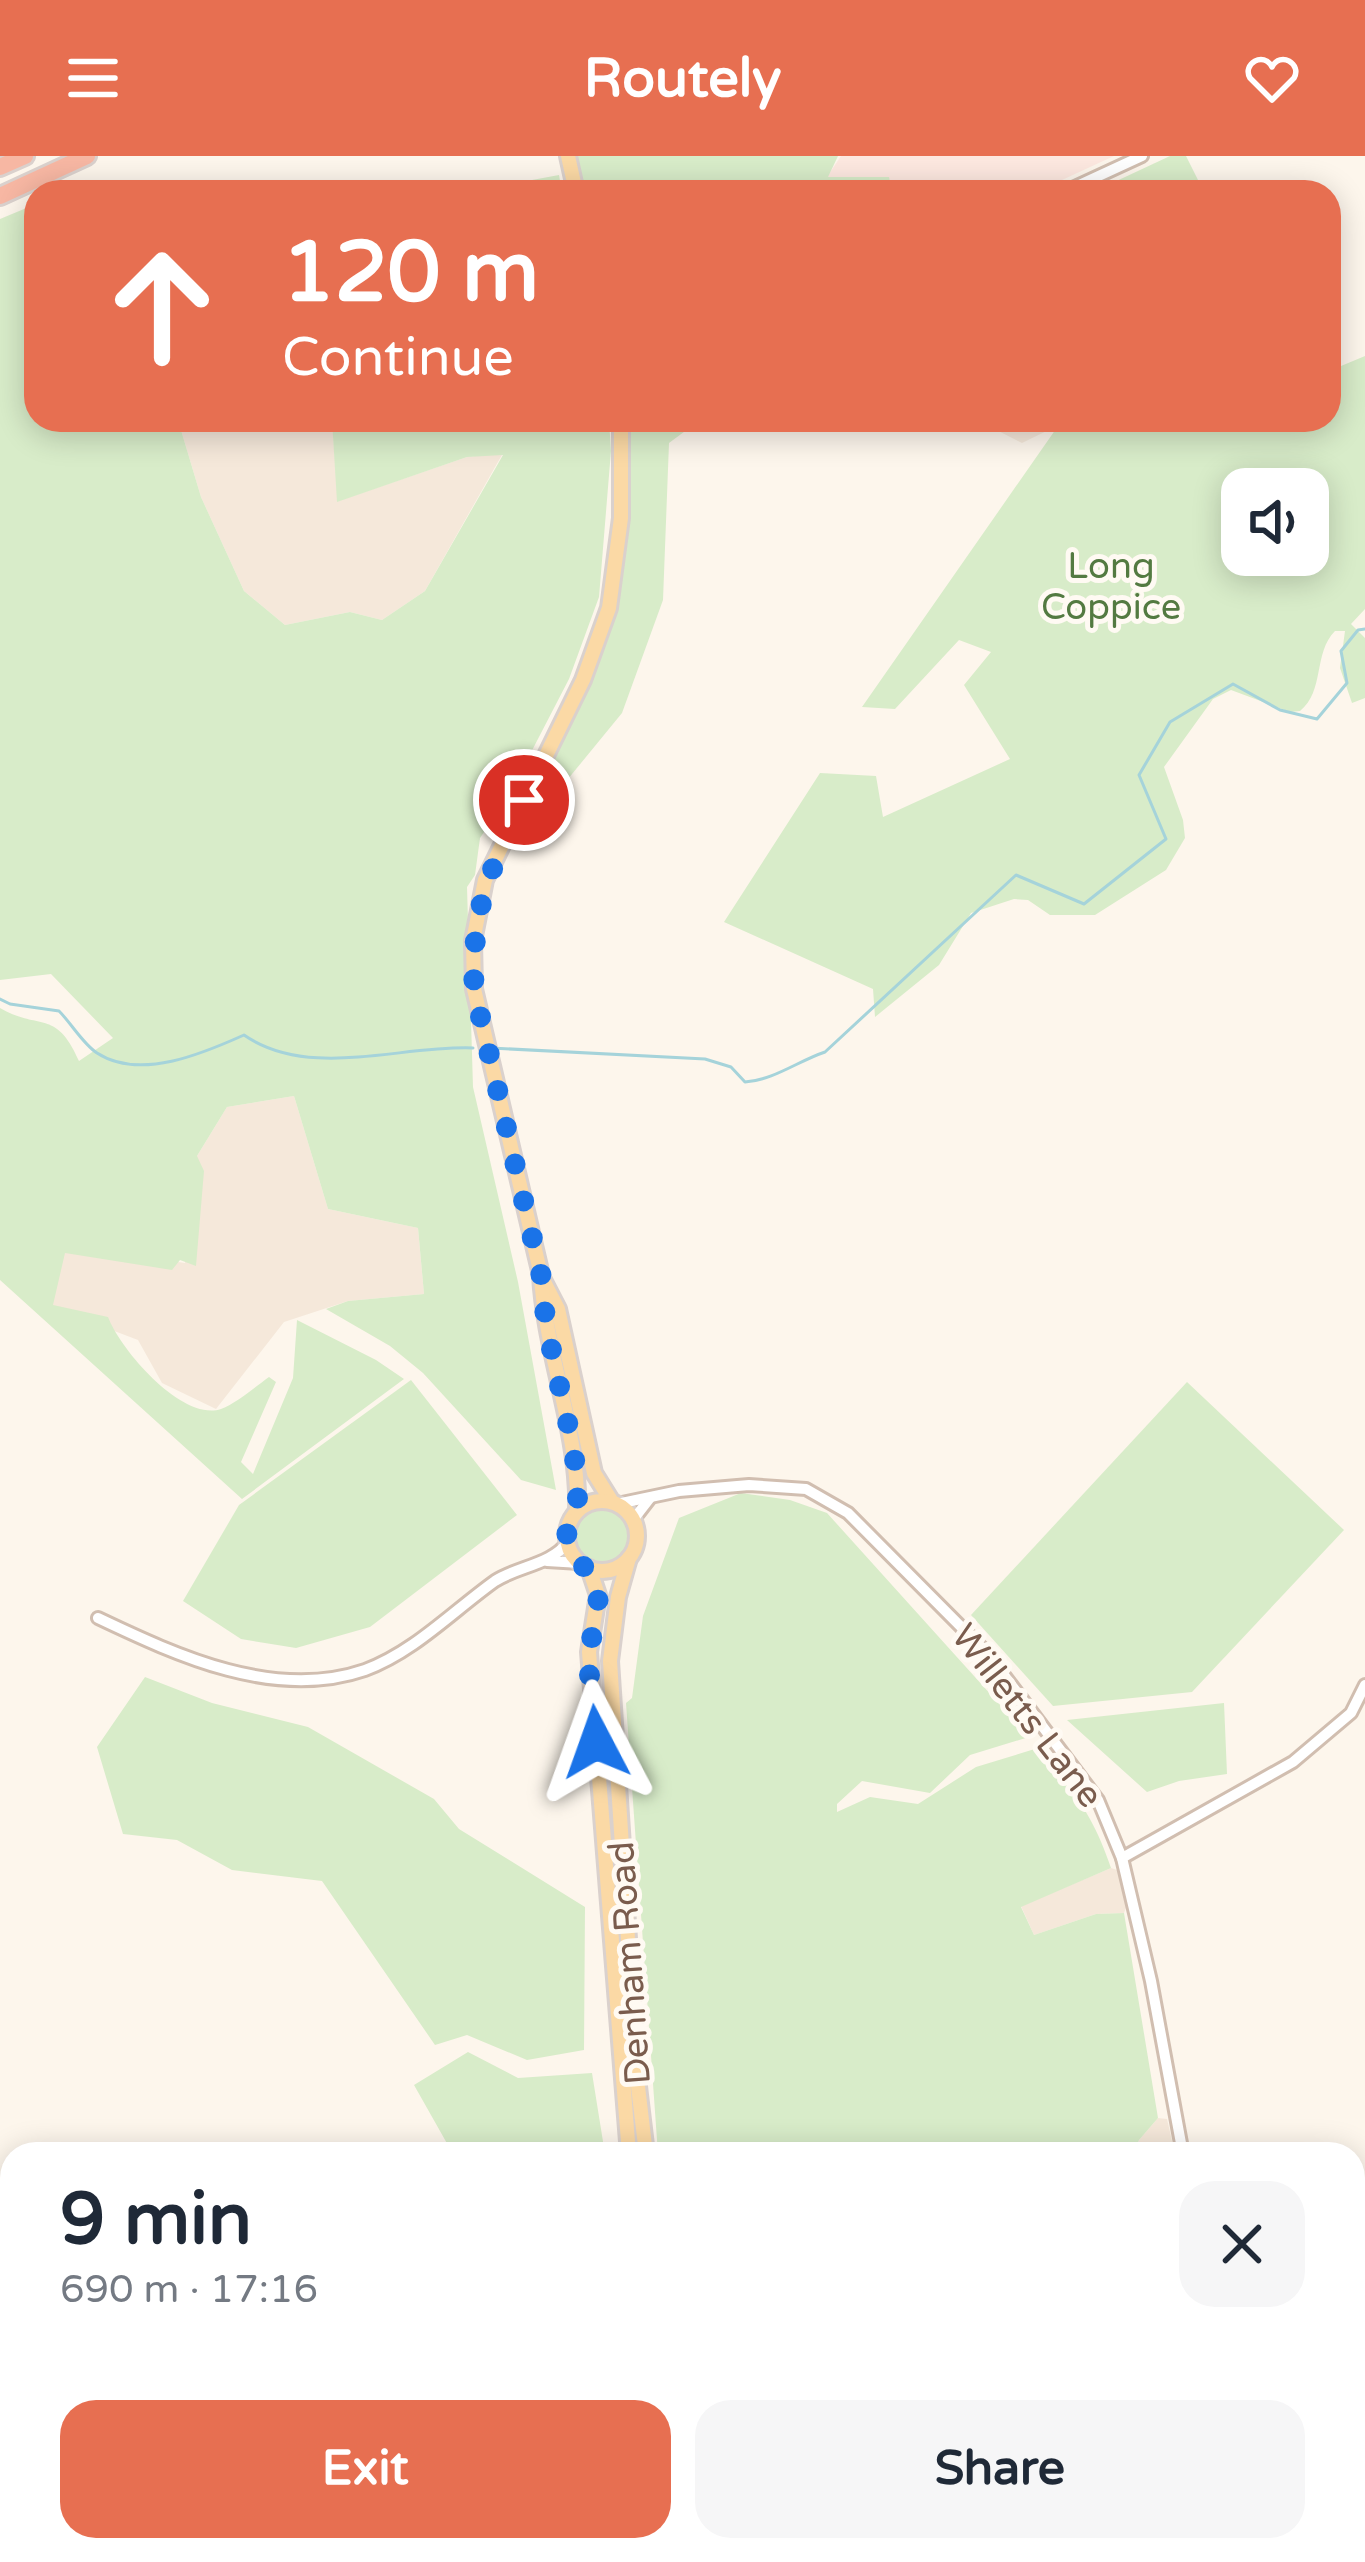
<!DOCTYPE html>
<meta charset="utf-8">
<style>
:root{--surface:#fff;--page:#f6f6f7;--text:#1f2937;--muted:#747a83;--accent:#e76f51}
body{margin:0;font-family:"Varela Round",sans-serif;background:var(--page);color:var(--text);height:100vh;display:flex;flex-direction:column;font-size:45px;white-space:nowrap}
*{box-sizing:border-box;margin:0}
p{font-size:39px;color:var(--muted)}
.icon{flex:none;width:66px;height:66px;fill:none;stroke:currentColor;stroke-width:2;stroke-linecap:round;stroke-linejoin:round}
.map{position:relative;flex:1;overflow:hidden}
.drawer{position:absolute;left:0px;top:1986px;width:1365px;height:420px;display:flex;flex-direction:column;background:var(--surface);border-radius:36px 36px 0 0;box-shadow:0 6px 30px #0003}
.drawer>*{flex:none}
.banner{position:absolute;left:24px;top:24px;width:1317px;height:252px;border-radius:36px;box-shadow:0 6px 30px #0003;background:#e76f51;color:#fff;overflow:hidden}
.fabs{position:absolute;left:1221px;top:312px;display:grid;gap:24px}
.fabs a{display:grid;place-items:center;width:108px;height:108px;border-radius:24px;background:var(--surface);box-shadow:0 6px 30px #0003;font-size:60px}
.pin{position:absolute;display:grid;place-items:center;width:102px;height:102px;color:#fff;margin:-51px;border:6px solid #fff;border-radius:50%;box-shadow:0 3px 12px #0007}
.me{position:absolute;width:132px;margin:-66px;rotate:356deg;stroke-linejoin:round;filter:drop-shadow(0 0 9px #0008)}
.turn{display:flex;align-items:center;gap:42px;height:252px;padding:0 60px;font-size:54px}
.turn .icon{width:156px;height:156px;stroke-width:2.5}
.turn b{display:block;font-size:84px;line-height:102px}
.round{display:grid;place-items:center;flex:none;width:126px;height:126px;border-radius:36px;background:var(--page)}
.overview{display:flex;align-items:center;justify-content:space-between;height:204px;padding:0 60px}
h1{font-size:72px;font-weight:800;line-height:90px}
.primary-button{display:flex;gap:24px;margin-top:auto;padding:24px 60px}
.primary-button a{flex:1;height:138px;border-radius:36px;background:var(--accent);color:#fff;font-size:48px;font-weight:800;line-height:138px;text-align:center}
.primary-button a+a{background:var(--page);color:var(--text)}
header{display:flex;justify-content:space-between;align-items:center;height:156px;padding:0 60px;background:var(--accent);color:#fff;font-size:54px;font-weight:800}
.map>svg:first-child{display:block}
.residential{fill:#f5e8da}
.commercial{fill:#fde8e0}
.green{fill:#d8ecc9;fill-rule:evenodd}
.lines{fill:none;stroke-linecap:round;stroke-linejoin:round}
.stream{stroke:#a5d3da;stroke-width:3}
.minor-casing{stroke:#d1beb0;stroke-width:16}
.major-casing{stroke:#dad1cd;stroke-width:20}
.highway-casing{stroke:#dad1cd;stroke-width:22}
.minor{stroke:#fff;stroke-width:10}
.major{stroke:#fbd9a5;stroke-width:14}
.highway{stroke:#f7b7a3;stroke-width:16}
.route{stroke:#1a73e8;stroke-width:21;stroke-dasharray:0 37.8}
.labels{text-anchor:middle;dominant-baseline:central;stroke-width:10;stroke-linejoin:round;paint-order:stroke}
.park-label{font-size:36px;fill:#537a41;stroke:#fffaf3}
.street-label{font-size:36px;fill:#7a5c4d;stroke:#fffaf3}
</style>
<header><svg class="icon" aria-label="menu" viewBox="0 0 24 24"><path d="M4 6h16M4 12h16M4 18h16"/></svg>Routely<svg class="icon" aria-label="heart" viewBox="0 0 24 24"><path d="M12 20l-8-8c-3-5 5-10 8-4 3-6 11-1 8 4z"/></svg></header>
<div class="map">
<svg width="1365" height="2406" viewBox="0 0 1365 2406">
<rect width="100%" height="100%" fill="#fdf6ec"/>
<!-- residential -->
<g class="residential">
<path d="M178,264H332L338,345L467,301L503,297L425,435L382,464L350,456L285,469L244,435L201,341Z"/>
<path d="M977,264H1069L1022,287Z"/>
<path d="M294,940L328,1053L418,1072L424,1138L348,1145L284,1166L216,1253L162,1227L138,1184L51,1151L65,1089L185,1107L194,1005L227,951Z"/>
<path d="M1111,1712L1120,1715L1127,1749L1124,1757L1096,1758L1034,1779L1021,1750Z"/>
<path d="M1158,1962L1167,1963L1175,1998H1133L1139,1984Z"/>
</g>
<!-- commercial -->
<g class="commercial">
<path d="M841,0H1114L1036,36H892L888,21H827Z"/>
<path d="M0,2126L12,2127V2394H49L16,2396L10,2406H0Z"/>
</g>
<!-- green -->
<g class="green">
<path d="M576,0H838L828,21H889L892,36H583Z"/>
<path d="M1170,0H1186L1204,36H1093Z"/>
<path d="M559,19L562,36H467Z"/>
<path d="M36,48V264H178L201,341L244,435L285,469L350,456L382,464L425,435L503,299L467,301L337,346L332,264H609L611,295L599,441L569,523L510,637L480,682L475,719L467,731L473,931L518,1126L556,1334L521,1324L423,1217L390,1190L326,1153L348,1145L424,1138L418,1072L328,1053L294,940L227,951L197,1000L204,1015L196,1110L180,1104L172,1114L65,1097L53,1149L108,1161C120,1193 182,1266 221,1253C237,1247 255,1231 269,1221L276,1226L241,1306L253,1318L293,1222L297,1164L376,1204L404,1223L242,1343L0,1124V852C39,875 56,852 79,905L113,882L51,818L0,824V63Z"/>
<path d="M1365,200V453L1351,468L1365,482V542L1352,547L1340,512L1345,475H1335C1313,497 1325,535 1300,555L1290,556L1231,534L1213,543L1164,611L1183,664L1185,682L1166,714L1095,759H1050L1028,744L1014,743L971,757L939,809L875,861L873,833L724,766L820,617L876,620L883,661L1010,603L964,529L991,496L959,484L895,553L862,551L1058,270L1067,264H1329V215ZM1242,333H1308V399H1242Z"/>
<path d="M628,264H700L669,287L663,444L622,557L545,651L530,647C564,579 605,508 620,432C630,378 627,319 628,264Z"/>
<path d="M411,1224L517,1359L370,1471L296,1492L241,1483L183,1445L239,1349Z"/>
<path d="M1187,1226L1344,1374L1192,1536L1053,1550L971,1459Z"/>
<path d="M741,1337L790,1344L827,1357L1029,1581L970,1599L930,1637L862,1625L837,1648V1656L870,1641L918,1648L976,1611L1038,1592C1073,1633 1094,1661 1111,1712L1021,1751L1034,1779L1096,1758L1124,1757L1158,1962L1139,1984L1133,1998H658L626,1547L632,1542L643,1460L679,1362Z"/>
<circle cx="602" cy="1380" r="28"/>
<path d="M145,1521L212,1547L308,1571L434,1643L459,1673L585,1751L584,1894L527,1904L467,1879L435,1889L322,1725L232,1714L177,1684L123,1678L97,1591Z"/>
<path d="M1224,1547L1227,1618L1179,1625L1147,1636L1067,1564Z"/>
<path d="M468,1896L518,1922L592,1917L605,1998H453L414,1929Z"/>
<path d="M1365,2138V2186L1353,2196V2147Z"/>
<path d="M1365,2275V2339L1353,2353V2288Z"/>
<path d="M740,2394H1047L1037,2406H742Z"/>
<path d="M1247,2394H1312L1298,2406H1235Z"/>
</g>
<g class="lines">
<!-- stream -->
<g class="stream">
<path d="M0,843L10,848L59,855C71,867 83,888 97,897C140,925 204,897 244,879C309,924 400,889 473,892"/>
<path d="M491,892L705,903L731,911L745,926C774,924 798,905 825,896L1016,719L1084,748L1166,683L1139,619L1170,566L1233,528L1280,554L1317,563L1347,527L1341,495L1358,474L1365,473"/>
</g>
<defs>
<g id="minor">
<path d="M1064,36L1142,0"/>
<path d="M617,1348L679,1335L749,1329L806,1333L848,1357L988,1498L1098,1644L1122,1702L1151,1825L1183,1998"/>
<path d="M633,1364L650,1342"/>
<path d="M547,1405L580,1407"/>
<path d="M98,1462C178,1500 275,1545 365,1514C414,1496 453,1455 495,1425C518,1410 551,1409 568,1386"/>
<path d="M1122,1702L1293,1606L1351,1557L1365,1529"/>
</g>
<g id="major">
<path d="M568,0L576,36"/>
<path d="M543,1124L558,1153L594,1317L612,1346"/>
<circle cx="602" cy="1380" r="35"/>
<path d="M577,1355C580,1278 545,1198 541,1119L474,833L473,785L485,724L583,524L609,452L621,362V264"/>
<path d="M629,1402L618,1441L610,1505L637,1922L646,1998"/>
<path d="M589,1412L598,1439L589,1496L629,1998"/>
<path d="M705,2394L708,2406"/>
<path d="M722,2394L724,2406"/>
</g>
<g id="highway">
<path d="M0,11L25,0"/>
<path d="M0,40L87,0"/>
<path d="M1353,2209L1365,2200"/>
<path d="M1353,2236L1365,2224"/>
<path d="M1353,2269L1365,2258"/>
<path d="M1353,2365L1365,2352"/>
<path d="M1099,2406L1114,2394"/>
<path d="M1181,2406L1194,2394"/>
<path d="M1212,2406L1224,2394"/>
<path d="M1312,2406L1324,2394"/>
</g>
</defs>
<!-- minor casing -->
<use href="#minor" class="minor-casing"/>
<!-- major casing -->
<use href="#major" class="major-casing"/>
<!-- highway casing -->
<use href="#highway" class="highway-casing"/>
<!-- minor -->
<use href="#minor" class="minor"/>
<!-- major -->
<use href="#major" class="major"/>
<!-- highway -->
<use href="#highway" class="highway"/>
</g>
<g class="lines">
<!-- route -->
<path class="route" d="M524,644C489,717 472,749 474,833L541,1119C545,1191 571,1259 578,1330C580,1352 565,1365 567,1383C570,1407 596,1412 598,1438C599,1456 592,1475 590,1493C587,1523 594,1556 596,1586"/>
</g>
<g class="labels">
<!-- park labels -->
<g class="park-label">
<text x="1111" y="410">Long<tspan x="1111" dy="41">Coppice</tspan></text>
</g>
<!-- street labels -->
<g class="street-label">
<text transform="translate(1027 1560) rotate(52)">Willetts Lane</text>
<text transform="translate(630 1807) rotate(-94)">Denham Road</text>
</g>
</g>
</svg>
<div class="fabs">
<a><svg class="icon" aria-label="sound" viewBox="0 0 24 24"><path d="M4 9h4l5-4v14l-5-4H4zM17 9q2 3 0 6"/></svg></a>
</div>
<div class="pin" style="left:524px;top:644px;background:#d93025"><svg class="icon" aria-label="arrive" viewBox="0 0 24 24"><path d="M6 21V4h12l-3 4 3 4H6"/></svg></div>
<svg class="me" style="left:596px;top:1586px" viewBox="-20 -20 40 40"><path d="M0-17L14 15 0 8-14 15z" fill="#1a73e8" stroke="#fff" stroke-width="4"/></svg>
<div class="banner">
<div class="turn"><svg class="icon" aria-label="ahead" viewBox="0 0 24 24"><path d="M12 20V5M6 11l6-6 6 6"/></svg><div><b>120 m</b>Continue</div></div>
</div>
<section class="drawer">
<div class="overview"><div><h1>9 min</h1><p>690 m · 17:16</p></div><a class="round"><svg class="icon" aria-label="close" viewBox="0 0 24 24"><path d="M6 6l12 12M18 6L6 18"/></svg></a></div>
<div class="primary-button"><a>Exit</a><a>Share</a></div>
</section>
</div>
